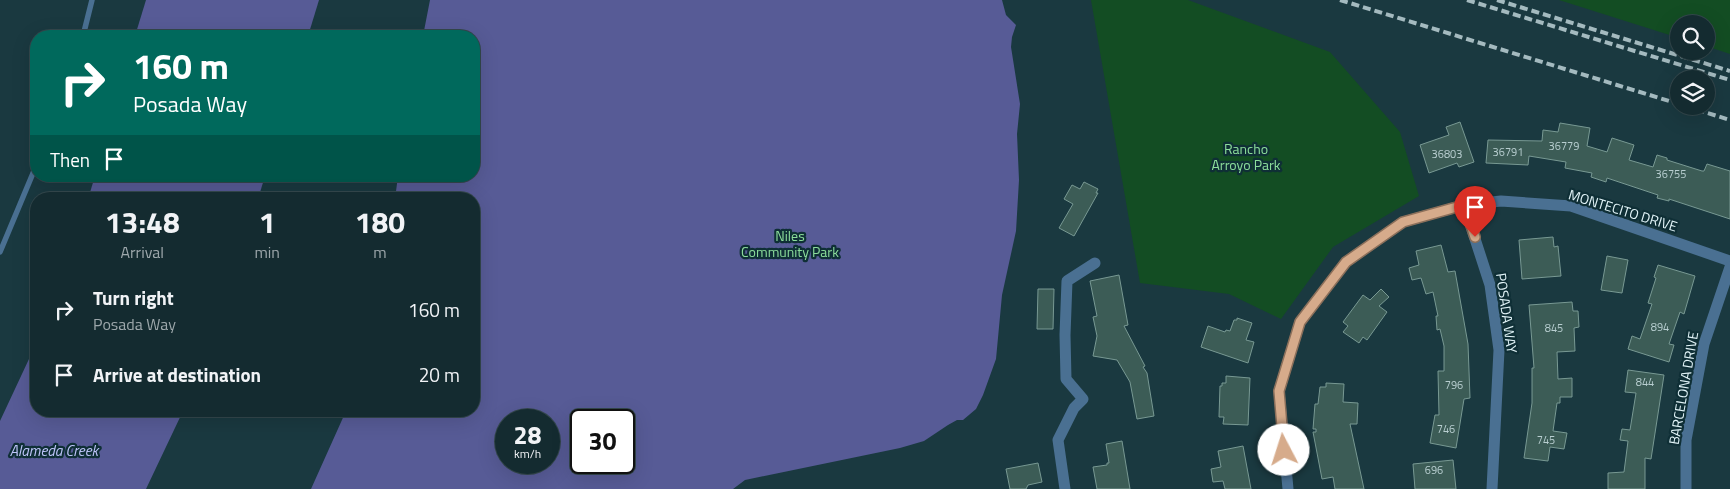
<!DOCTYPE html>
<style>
:root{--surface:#142b30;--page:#21373c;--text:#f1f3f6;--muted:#9da7ab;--line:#33474c}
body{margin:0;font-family:"Titillium Web",sans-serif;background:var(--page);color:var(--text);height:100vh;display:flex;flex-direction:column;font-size:19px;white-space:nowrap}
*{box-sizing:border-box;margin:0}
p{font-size:16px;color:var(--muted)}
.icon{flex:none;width:28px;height:28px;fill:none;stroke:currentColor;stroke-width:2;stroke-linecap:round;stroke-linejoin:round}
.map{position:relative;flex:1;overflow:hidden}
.sheet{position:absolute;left:30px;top:192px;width:450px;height:225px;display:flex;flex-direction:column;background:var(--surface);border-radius:20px;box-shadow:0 5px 20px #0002,0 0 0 1px var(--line)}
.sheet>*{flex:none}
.guide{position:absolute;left:30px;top:30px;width:450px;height:152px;border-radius:20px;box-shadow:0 5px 20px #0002,0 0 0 1px var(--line);background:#00695c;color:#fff;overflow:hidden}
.fabs{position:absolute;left:1670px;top:15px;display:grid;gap:10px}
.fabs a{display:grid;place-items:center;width:45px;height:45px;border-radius:50%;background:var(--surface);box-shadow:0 5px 20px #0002,0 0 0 1px var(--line);font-size:25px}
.speed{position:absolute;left:495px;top:409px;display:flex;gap:10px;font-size:25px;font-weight:700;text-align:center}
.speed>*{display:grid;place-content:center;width:65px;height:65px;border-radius:50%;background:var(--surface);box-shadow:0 5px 20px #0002,0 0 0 1px var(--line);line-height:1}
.speed small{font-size:12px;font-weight:400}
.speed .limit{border:2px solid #111;border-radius:8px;background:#fff;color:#111}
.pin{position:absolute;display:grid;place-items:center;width:42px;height:42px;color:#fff;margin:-51px -21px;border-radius:50% 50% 50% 0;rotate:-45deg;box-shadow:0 0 5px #0007}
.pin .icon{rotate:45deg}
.me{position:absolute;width:55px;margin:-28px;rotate:355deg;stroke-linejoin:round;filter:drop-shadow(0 0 4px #0008)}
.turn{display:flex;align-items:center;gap:18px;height:105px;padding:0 20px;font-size:22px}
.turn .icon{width:65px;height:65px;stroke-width:2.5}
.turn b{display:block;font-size:35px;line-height:42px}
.then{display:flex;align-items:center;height:48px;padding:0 20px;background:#0003;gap:10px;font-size:19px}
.eta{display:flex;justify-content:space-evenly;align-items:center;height:85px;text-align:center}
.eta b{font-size:30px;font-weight:700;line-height:35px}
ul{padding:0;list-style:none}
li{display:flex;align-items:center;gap:15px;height:65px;padding:0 20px}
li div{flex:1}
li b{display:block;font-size:19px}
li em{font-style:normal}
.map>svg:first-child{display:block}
.green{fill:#134d23}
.water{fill:#575b96;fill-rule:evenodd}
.building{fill:#3c5c56;stroke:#789993}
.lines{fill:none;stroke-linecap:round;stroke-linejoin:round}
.lane{stroke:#4a7092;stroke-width:5.5}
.street{stroke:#4a7092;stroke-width:11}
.rail{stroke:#a4babf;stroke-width:4;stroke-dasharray:8 4;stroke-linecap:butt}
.route-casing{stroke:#8b6f5a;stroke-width:12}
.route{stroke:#d6ab8b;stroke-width:9}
.labels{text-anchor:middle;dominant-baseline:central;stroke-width:4.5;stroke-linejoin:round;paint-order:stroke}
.number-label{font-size:11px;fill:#b8ced0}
.park-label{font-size:14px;fill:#8cde9b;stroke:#0f2f36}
.street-label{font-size:14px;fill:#e2f4f8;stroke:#0f2f36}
.water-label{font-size:15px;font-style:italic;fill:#bfc5fa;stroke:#0f2f36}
</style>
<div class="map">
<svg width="1730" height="489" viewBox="0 0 1730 489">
<rect width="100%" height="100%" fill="#1a3940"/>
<!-- green -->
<g class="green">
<path d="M1091,0H1188L1330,52L1400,132L1419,196L1333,247L1281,319L1229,294L1140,283Z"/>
<path d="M1559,0H1730V54L1706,46V24H1679V38Z"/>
</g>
<!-- water -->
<g class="water">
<path d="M146,0H319L308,36H135Z"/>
<path d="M430,0H1002L1006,15L1016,25L1012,37L1011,47L1020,104L1017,134L1019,180L1016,231L1002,295L996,359L983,395L976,409L963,420H957L948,425L924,441L900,448L745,480L733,489H311L346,411H474V199H395L398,176H474V36H423ZM506,420H549V462H506ZM581,420H624V462H581Z"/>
<path d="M95,176H265L258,199H88Z"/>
<path d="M36,344V411H183L146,489H0V421Z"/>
</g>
<!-- building -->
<g class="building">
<path d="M1460,122L1474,162L1459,167L1457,163L1429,173L1420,145L1449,135L1446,127Z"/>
<path d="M1560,123L1590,128L1587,146L1607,152L1612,138L1634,145L1629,160L1653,167L1657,155L1667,158V160L1702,171H1704L1707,164L1730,171V219L1669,199V201L1657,198L1658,195L1607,178L1606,182L1591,177L1592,173L1565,168L1566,162L1529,156L1528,165L1486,163L1488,140L1542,141L1543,130L1558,132Z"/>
<path d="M1084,182L1098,189L1096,193H1098L1074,236L1059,228L1073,204L1064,199L1072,185L1080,189Z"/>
<path d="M1553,237L1554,247L1558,246L1561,276L1522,279L1519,240Z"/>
<path d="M1441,245L1448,272L1455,271L1468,344L1470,398L1464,399L1456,448L1430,443L1435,415H1439L1438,371H1444V346L1440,329L1437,330L1436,316H1438L1433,292L1426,294L1421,278L1412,280L1409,268L1419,265L1416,251Z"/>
<path d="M1607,256L1628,260L1622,293L1601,290Z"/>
<path d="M1658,265L1695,276L1684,314L1680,312L1669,344L1674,345L1669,362L1628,349L1632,336L1640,339L1652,304L1648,303L1656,278L1654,277Z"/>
<path d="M1119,275L1128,325L1124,326L1145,366L1143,367L1147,373L1154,416L1137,419L1130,382L1117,360L1093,356L1097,336L1093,317L1097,316L1090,281Z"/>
<path d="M1038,289H1054L1053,329H1037Z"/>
<path d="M1381,289L1389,297L1379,306L1387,312L1367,340L1363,337L1359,343L1343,332L1348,326L1343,322L1363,295L1370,300Z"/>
<path d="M1572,302L1573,311H1578L1579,327L1574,328L1575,351L1557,352L1558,379L1572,378V397H1560V403H1557L1553,431L1567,433L1564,449L1550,447L1548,461L1524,458L1532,403V368H1534L1529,305Z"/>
<path d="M1237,318L1252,323L1246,340L1254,342L1248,363L1201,347L1208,326L1225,332L1226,330L1230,331L1234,320H1237Z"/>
<path d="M1628,370L1664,375L1651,459L1645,458V489H1608V473L1624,472L1628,441L1620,440L1622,429L1630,430L1636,393L1625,392Z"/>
<path d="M1226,376L1250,378L1248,425L1223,424L1224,417H1219L1220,386H1222V383H1226Z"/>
<path d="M1326,383L1344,384L1343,402L1358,403L1357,424H1350L1364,489H1335L1333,477L1322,479L1313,432H1316V429H1313L1315,404H1318L1320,387H1326Z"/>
<path d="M1122,441L1130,489H1097L1093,467L1107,465V463H1109L1106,444Z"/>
<path d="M1243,446L1251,489H1225L1223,481L1213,482L1211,469L1221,467L1218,451Z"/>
<path d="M1453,460L1456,489H1415L1413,464Z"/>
<path d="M1038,463L1042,482L1028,485L1026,489H1010L1006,469Z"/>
</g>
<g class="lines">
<!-- lane -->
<g class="lane">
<path d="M83,36L92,0"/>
<path d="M0,252L36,166"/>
</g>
<!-- street -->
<g class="street">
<path d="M1464,205L1490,285L1499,350L1492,489"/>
<path d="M1065,489L1058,440L1074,408L1083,399L1066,379L1065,335L1067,281L1095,263"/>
<path d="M1288,489L1279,391L1300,322L1346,262L1403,222L1464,205L1501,201L1571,206L1730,261"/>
<path d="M1686,489V440L1704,344L1730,267"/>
</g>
<!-- rail -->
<g class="rail">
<path d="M1340,0L1679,104"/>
<path d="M1467,0L1730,80"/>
<path d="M1497,0L1730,71"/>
<path d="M1685,106L1730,120"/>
</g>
</g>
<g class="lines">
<defs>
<path id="route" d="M1284,450L1279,391L1300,322L1346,262L1403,222L1464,205L1475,237"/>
</defs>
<!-- route casing -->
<use href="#route" class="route-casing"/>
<!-- route -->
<use href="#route" class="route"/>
</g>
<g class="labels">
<!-- number labels -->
<g class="number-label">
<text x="1564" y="146">36779</text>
<text x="1508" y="152">36791</text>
<text x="1447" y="154">36803</text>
<text x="1671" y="174">36755</text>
<text x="1660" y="327">894</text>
<text x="1554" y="328">845</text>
<text x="1645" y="382">844</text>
<text x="1454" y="385">796</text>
<text x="1446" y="429">746</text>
<text x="1546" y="440">745</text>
<text x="1434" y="470">696</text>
</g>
<!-- park labels -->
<g class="park-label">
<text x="1246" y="148">Rancho<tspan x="1246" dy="16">Arroyo Park</tspan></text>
<text x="790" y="235">Niles<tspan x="790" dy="16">Community Park</tspan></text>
</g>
<!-- street labels -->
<g class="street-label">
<text transform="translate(1623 210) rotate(17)">MONTECITO DRIVE</text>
<text transform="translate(1507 313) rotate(82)">POSADA WAY</text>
<text transform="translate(1683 388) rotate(-80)">BARCELONA DRIVE</text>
</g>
<!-- water labels -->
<g class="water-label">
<text x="54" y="450">Alameda Creek</text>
</g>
</g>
</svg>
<div class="fabs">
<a><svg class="icon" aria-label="search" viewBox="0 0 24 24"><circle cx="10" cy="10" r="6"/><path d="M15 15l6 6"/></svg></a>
<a><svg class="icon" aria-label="layers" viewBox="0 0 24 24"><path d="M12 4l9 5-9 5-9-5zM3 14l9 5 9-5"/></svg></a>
</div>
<div class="speed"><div>28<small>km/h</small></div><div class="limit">30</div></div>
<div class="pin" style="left:1475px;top:237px;background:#d93025"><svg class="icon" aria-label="arrive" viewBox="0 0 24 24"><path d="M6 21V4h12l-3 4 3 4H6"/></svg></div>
<svg class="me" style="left:1284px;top:450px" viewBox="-20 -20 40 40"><circle r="19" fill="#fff"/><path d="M0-13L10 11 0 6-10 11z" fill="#d6ab8b"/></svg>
<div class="guide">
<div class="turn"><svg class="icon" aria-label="right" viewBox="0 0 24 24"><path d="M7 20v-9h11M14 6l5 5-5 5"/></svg><div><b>160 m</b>Posada Way</div></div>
<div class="then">Then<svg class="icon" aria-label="arrive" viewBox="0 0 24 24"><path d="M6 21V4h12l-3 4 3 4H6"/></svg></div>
</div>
<section class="sheet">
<div class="eta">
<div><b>13:48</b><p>Arrival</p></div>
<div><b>1</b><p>min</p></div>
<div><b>180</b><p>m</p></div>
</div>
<ul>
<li><svg class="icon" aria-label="right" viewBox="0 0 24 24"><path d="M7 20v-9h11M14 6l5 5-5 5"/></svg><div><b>Turn right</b><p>Posada Way</p></div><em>160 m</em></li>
<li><svg class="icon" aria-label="arrive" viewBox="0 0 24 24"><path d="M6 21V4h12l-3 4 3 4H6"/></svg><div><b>Arrive at destination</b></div><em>20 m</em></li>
</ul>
</section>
</div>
